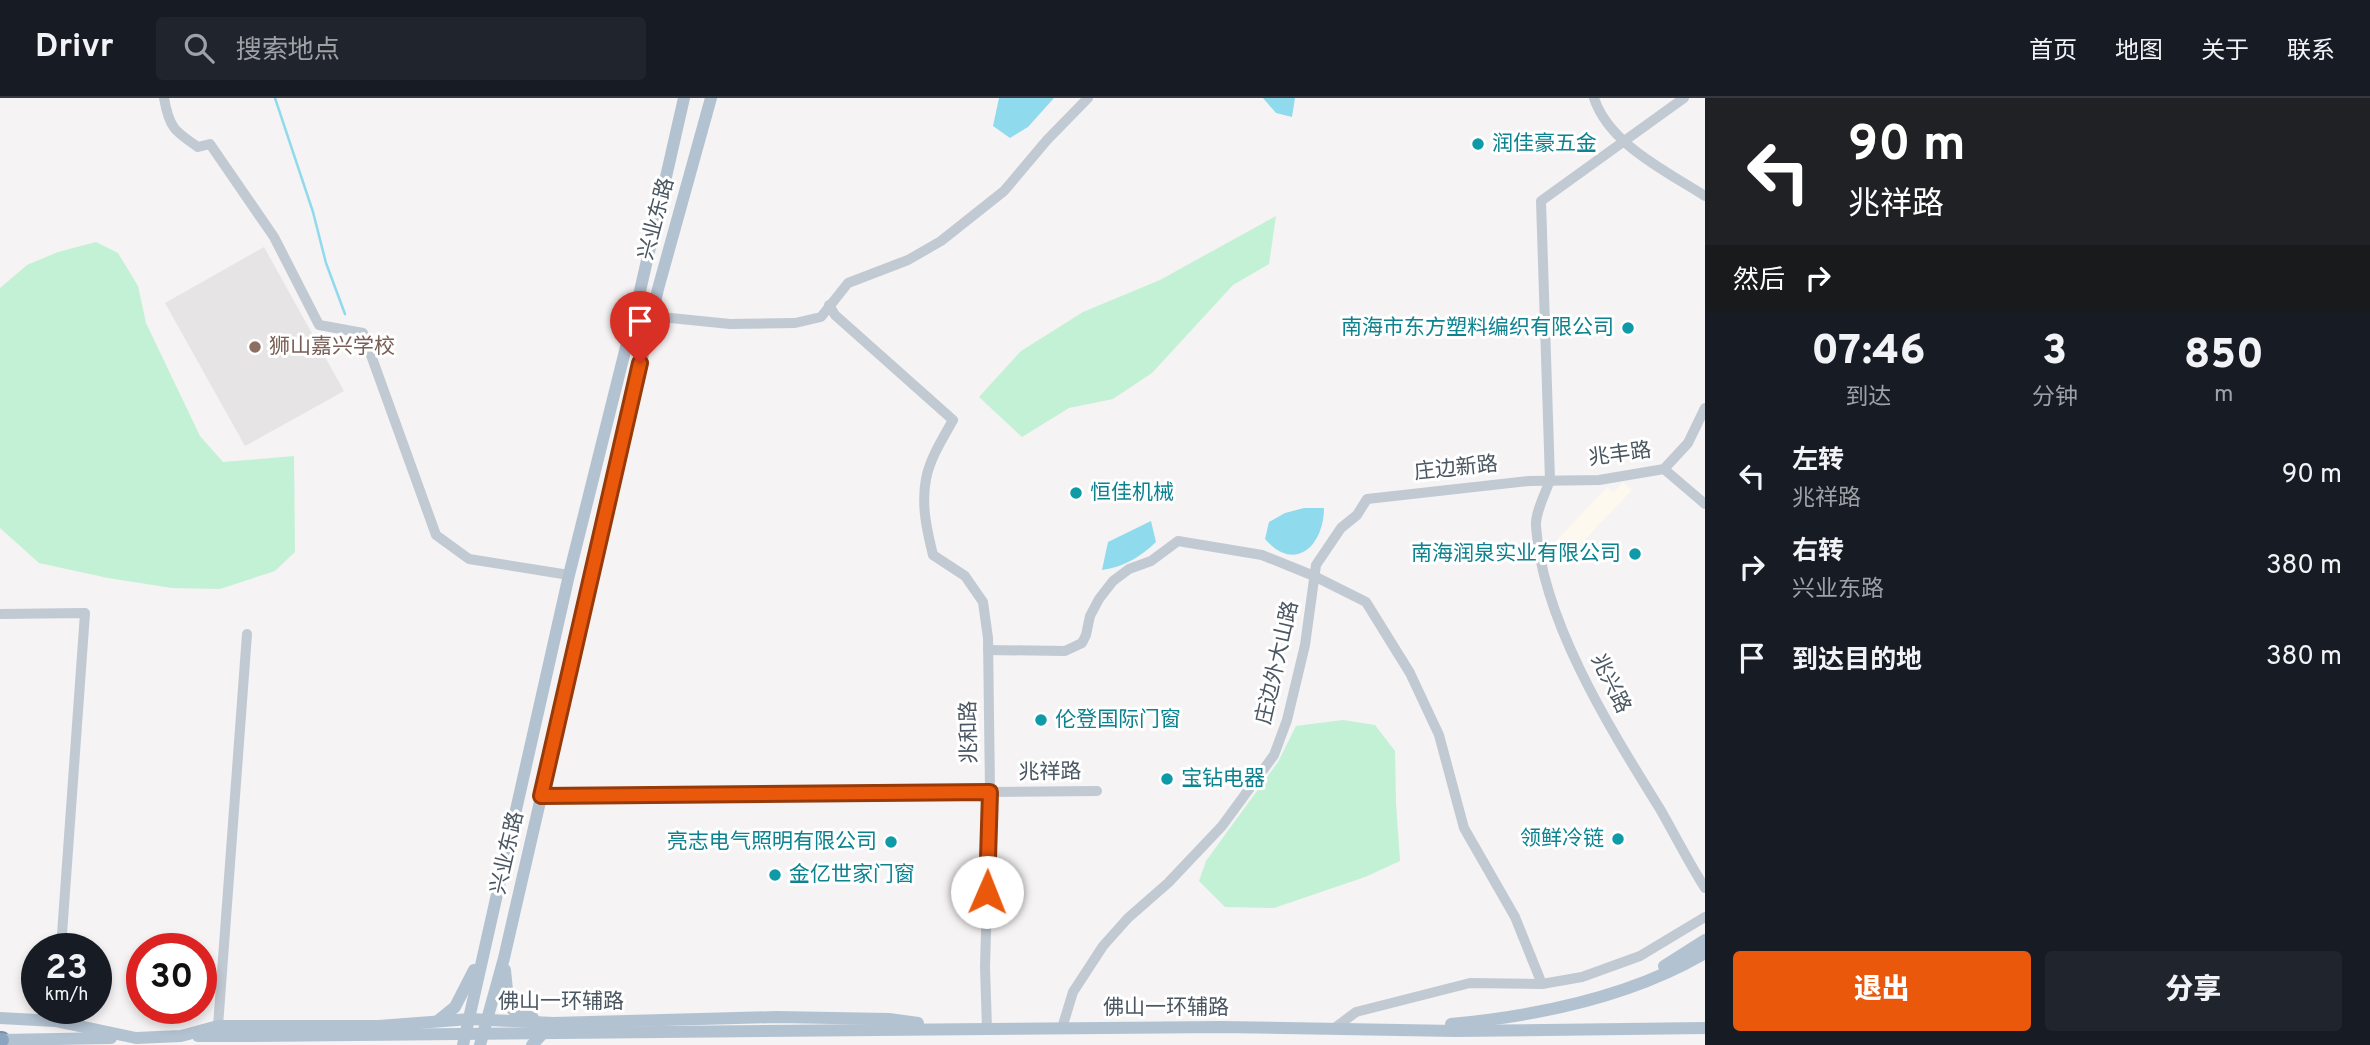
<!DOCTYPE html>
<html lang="zh">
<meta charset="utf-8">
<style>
:root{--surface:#171b24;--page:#20242c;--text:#f1f3f6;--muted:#9ea1a6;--line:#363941;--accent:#ea580c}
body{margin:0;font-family:Overpass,"Noto Sans SC",sans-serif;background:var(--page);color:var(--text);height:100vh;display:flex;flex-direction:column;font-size:26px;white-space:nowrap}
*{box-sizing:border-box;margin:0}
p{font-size:23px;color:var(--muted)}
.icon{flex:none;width:38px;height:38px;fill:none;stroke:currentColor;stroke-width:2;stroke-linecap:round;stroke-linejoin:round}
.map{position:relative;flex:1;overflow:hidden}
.side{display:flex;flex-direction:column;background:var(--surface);width:665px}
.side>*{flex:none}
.banner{background:#202124;color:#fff;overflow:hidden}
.speed{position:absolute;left:21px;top:835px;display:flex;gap:14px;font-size:35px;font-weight:700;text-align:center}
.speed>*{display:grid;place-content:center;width:91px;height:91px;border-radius:50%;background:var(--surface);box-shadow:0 4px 10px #0003;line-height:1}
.speed small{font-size:18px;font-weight:400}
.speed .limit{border:10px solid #d22;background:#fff;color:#111}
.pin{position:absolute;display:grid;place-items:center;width:60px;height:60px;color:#fff;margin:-72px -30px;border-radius:50% 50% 50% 0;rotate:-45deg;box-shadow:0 0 7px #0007}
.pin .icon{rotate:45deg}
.me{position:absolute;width:77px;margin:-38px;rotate:1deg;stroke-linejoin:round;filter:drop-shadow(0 0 5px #0008)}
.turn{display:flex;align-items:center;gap:24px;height:147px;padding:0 28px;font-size:32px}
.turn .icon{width:91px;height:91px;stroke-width:2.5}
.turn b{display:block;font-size:49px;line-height:60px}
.then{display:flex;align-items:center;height:66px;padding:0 28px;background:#0003;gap:14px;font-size:26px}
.eta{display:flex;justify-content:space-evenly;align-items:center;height:119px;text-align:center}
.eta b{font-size:42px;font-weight:800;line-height:49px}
.primary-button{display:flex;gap:14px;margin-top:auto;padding:14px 28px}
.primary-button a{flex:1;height:80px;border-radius:7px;background:var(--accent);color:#fff;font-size:28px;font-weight:800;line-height:80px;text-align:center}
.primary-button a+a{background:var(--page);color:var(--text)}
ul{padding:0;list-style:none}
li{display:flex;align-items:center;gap:21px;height:91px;padding:0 28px}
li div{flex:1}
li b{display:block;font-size:26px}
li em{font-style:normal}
header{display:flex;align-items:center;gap:42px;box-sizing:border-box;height:98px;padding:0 35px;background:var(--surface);border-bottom:2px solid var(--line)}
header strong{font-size:33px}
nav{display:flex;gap:38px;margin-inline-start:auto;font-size:24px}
.search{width:490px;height:63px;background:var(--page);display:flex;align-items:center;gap:18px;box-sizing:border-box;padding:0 24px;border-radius:7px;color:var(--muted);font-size:26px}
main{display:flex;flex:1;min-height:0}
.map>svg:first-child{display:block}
.commercial{fill:#fdf9ef}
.education{fill:#e6e4e5}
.green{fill:#c3f1d5}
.water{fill:#90daee}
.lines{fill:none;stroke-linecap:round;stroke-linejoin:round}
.stream{stroke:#90daee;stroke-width:2.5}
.highway-casing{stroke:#7690ad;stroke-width:18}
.minor{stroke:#c1cad2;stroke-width:10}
.major{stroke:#b3c2d1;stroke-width:12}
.highway{stroke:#8ba5c1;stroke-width:14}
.major-bridge{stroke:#b3c2d1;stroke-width:12}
.route-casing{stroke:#983908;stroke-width:18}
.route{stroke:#ea580c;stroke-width:12}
.culture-dot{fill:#0f9aa8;stroke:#fff;stroke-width:2.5}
.education-dot{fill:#8d6e63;stroke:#fff;stroke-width:2.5}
.labels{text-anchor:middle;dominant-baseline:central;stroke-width:6;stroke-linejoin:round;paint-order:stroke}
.culture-label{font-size:21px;fill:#0d838f;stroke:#fff;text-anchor:start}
.street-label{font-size:21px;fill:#4a5661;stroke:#fff}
.education-label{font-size:21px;fill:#785e54;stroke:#fff;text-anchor:start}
</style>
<header>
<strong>Drivr</strong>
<div class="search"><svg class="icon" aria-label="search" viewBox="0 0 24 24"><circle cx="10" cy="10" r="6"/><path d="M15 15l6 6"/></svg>搜索地点</div>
<nav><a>首页</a><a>地图</a><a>关于</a><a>联系</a></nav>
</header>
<main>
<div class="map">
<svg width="1705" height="947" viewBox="0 0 1705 947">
<rect width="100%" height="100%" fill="#f5f3f3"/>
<!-- commercial -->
<path class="commercial" d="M1623,384L1632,392L1559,469L1551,461L1558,453L1552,447L1607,389L1614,394Z"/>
<!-- education -->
<path class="education" d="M264,149L344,293L245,348L165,205Z"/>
<!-- green -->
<g class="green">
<path d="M1276,118L1269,166L1233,187L1152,275L1113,301L1069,310L1022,339L979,299L1021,253L1083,214L1160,182Z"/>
<path d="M96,144L118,155L138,188L146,225L200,338L223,364L294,358L295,454L275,473L220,491L172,490L108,480L39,465L0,430V190L27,167L58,154Z"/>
<path d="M1343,622L1375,627L1395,653L1396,705L1400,763L1365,779L1274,810L1225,809L1199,783L1206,763L1278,664L1296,628Z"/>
</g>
<!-- water -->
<g class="water">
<path d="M999,0H1054L1028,29L1010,40L993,28Z"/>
<path d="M1263,0H1295L1292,19L1276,15Z"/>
<path d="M1304,410H1324C1324,447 1295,476 1265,441L1269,424L1285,415Z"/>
<path d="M1151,423L1156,444C1140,459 1124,469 1102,472L1108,444Z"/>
</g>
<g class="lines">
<!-- stream -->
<path class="stream" d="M275,0L313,114L326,165L345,216"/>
<defs>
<path id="highway" d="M0,942H2"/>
</defs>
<!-- highway casing -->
<use href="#highway" class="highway-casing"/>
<!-- minor -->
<g class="minor">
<path d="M164,0C169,29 174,33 198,49L210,46L274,139L319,227L363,235L436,437L469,461L569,477"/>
<path d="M1594,0C1609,46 1666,73 1705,98"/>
<path d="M1684,0L1541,103L1550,382C1545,396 1535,415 1536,428C1542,523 1611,632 1660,711C1675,737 1689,765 1705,790"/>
<path d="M829,207L835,217L953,322C943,340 930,360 926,381C921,407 927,433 933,457L965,478L983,504L988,540L990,694L985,869L987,931"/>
<path d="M651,218L730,226L795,225L821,219L848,185L908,162L941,143L1004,93L1047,42L1088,0"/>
<path d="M1664,371L1705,406"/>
<path d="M0,516L85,515L61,850"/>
<path d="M988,552L1065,553L1082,545L1086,537L1090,518L1099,501L1113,483L1129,471L1151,463L1178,443L1262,457L1314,478L1366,504L1410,575L1439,637L1464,730L1515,819L1542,886"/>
<path d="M541,698L1097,693"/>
<path d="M218,928L247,536"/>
<path d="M1336,929L1356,914L1470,885L1542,886L1582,879L1640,858L1705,819"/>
<path d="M1062,930L1073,894L1103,848L1128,820L1168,785L1222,728L1274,657L1287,622L1305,547L1316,467L1341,430L1357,417L1367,401L1529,383L1599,382L1664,371L1688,345L1705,310"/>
</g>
<!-- major -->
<g class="major">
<path d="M1664,868L1705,842"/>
<path d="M505,872L508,902L513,912L533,920"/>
<path d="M0,920L55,923L136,940L181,938L218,928H379L470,921L553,925L777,919L889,921L918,925"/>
<path d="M439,922L455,909L474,872"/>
<path d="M1451,926C1537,918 1630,899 1705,855"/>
<path d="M661,934L1221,929L1456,933L1705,930"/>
<path d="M198,938H254"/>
<path d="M2,942L111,940"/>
<path d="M463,947L569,477L640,193L684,0"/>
<path d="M480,947L504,860L658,191L711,0"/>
<path d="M532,947L548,930"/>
</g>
<!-- highway -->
<use href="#highway" class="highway"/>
<!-- major-bridge -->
<path class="major-bridge" d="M254,938L661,934"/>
</g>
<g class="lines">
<defs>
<path id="route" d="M640,265L541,698L990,694L987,794"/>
</defs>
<!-- route casing -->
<use href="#route" class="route-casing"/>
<!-- route -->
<use href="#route" class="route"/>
</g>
<!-- markers -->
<g class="culture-dot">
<circle cx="1478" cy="46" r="7"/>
<circle cx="1628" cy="230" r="7"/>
<circle cx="1076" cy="395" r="7"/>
<circle cx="1635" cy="456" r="7"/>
<circle cx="1041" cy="622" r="7"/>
<circle cx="1167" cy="681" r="7"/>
<circle cx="1618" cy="741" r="7"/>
<circle cx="891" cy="744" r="7"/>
<circle cx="775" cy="777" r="7"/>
</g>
<circle class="education-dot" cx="255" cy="249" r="7"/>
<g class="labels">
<!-- culture labels -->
<g class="culture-label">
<text x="1492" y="46">润佳豪五金</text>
<text x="1614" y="230" text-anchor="end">南海市东方塑料编织有限公司</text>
<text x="1090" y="395">恒佳机械</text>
<text x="1621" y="456" text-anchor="end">南海润泉实业有限公司</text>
<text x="1055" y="622">伦登国际门窗</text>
<text x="1181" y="681">宝钻电器</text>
<text x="1604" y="741" text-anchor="end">领鲜冷链</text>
<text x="877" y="744" text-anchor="end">亮志电气照明有限公司</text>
<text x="789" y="777">金亿世家门窗</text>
</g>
<!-- street labels -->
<g class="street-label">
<text transform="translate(657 121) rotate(-75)">兴业东路</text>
<text transform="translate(1620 357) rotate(-8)">兆丰路</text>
<text transform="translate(1456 371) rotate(-6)">庄边新路</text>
<text transform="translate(1278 565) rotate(-77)">庄边外大山路</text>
<text transform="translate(1610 586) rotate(64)">兆兴路</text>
<text transform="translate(970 634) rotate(-91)">兆和路</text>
<text transform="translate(1050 675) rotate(-1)">兆祥路</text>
<text transform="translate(508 755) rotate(-77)">兴业东路</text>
<text x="561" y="904">佛山一环辅路</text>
<text x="1166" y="910">佛山一环辅路</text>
</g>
<!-- education labels -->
<g class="education-label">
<text x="269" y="249">狮山嘉兴学校</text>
</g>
</g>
</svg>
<div class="speed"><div>23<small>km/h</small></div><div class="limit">30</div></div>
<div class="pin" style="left:640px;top:265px;background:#d93025"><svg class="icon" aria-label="arrive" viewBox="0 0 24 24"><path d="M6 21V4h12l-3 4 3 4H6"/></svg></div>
<svg class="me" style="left:987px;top:794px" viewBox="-20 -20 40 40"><circle r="19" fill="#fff"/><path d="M0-13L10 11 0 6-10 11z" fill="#ea580c"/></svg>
</div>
<section class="side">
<div class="banner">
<div class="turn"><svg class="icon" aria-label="left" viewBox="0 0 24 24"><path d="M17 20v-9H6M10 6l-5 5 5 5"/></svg><div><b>90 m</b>兆祥路</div></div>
<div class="then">然后<svg class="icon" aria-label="right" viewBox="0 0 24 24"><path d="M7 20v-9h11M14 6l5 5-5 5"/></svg></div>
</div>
<div class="eta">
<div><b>07:46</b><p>到达</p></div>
<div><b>3</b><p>分钟</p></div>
<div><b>850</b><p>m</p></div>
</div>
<ul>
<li><svg class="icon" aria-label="left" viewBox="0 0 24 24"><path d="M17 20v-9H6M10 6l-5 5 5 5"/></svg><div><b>左转</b><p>兆祥路</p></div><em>90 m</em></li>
<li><svg class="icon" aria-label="right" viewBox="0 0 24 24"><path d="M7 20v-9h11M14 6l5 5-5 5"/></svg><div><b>右转</b><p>兴业东路</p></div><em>380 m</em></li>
<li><svg class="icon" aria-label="arrive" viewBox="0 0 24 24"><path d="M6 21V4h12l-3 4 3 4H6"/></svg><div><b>到达目的地</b></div><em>380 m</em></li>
</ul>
<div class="primary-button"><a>退出</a><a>分享</a></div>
</section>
</main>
